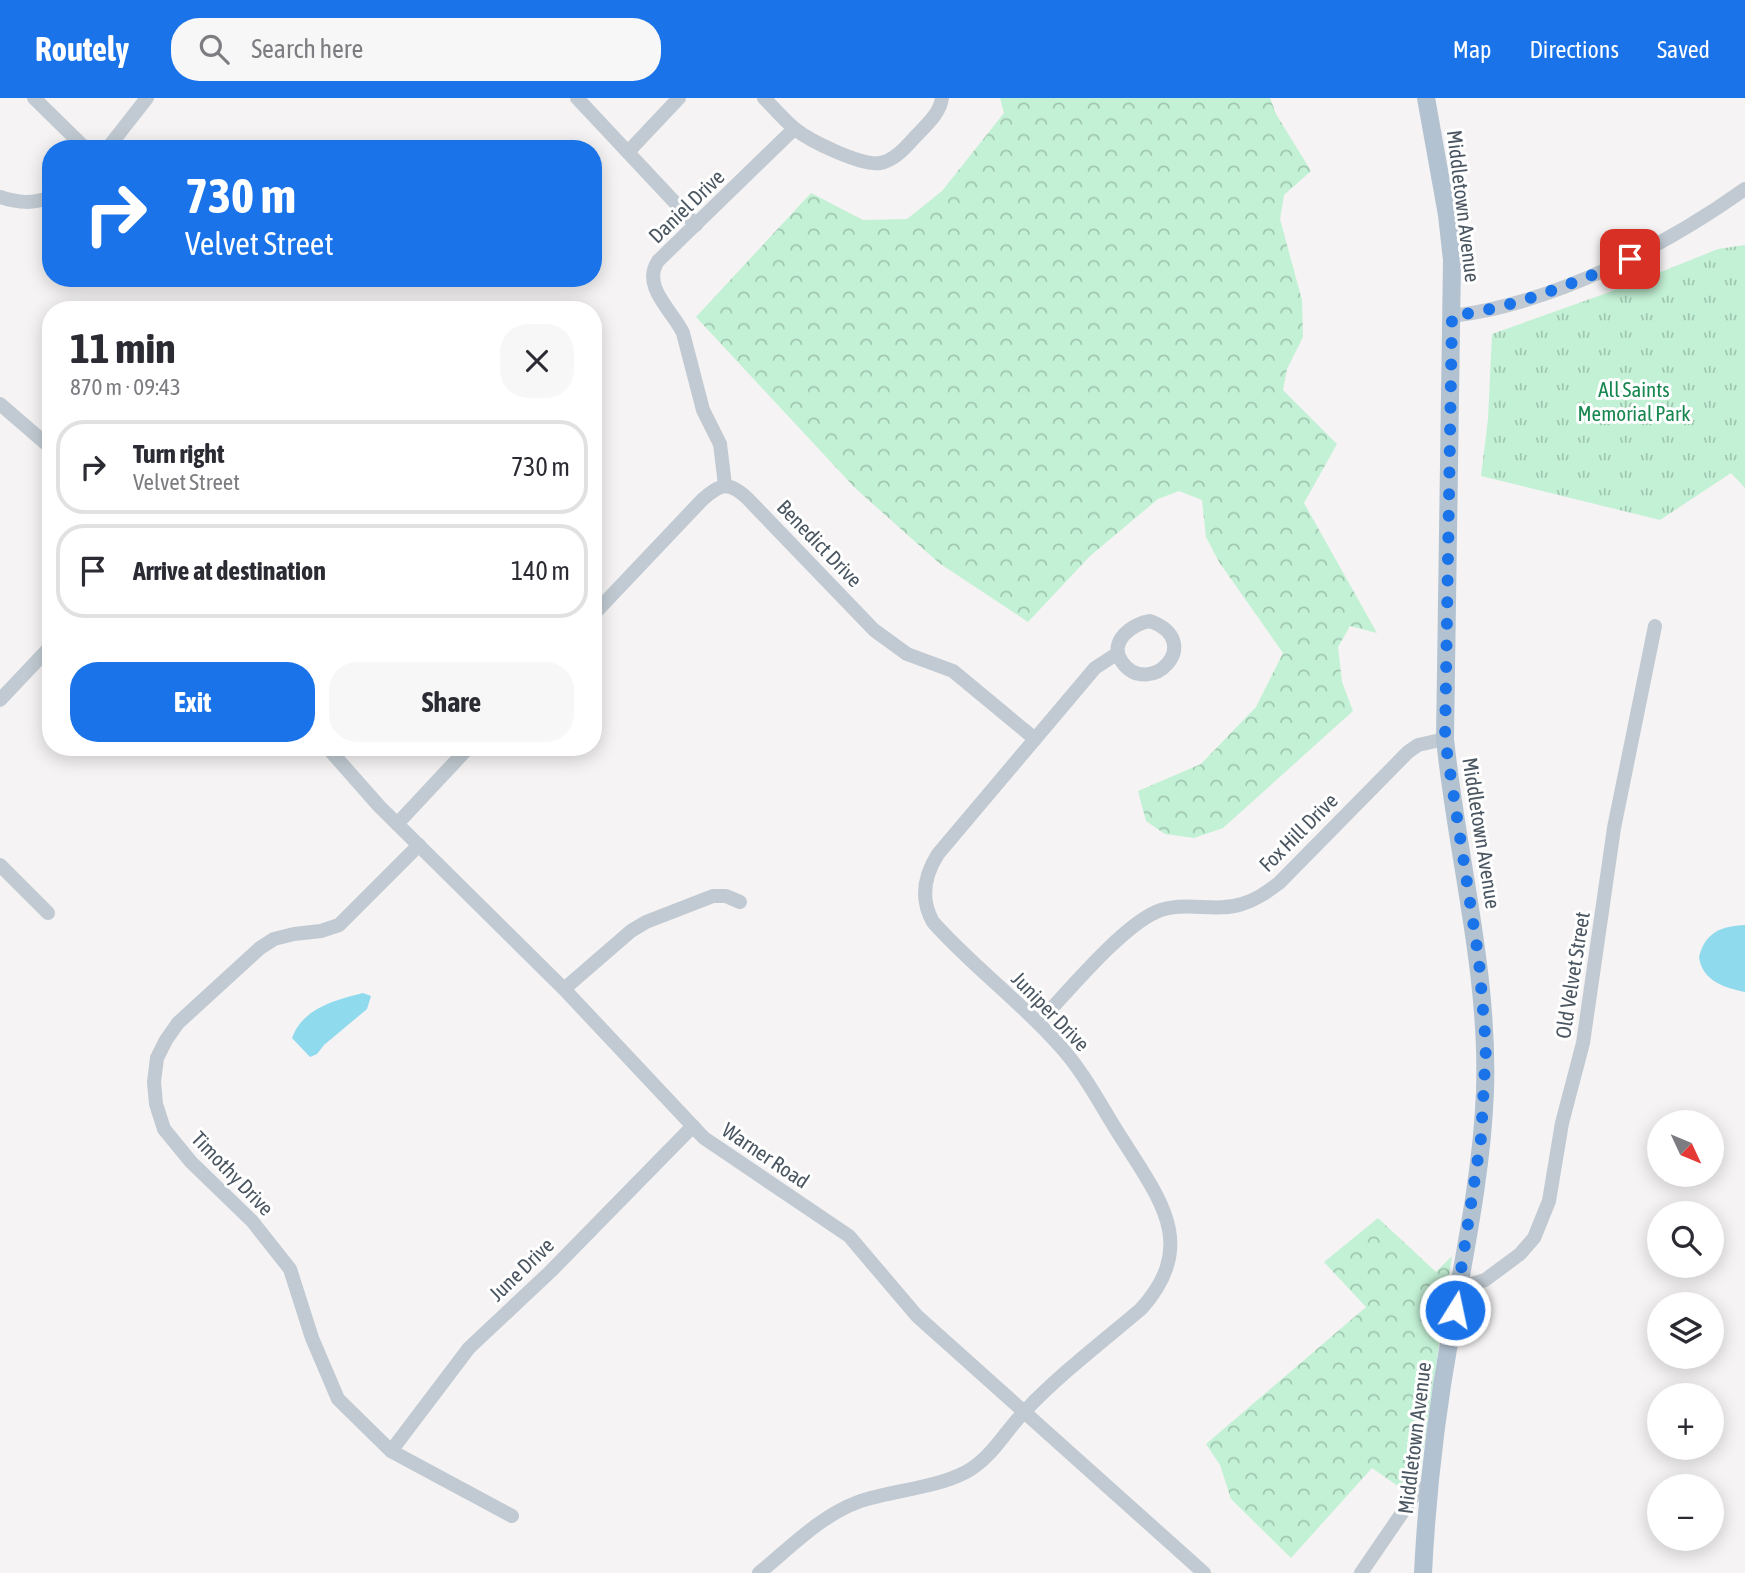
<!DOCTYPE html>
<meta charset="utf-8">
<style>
:root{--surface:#fff;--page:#f7f7f7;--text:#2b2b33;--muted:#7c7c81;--line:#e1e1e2;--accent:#1a73e8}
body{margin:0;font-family:"Asap Condensed",sans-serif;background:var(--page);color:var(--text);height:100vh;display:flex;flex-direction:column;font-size:26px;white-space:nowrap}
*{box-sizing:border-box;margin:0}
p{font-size:23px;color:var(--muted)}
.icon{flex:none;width:38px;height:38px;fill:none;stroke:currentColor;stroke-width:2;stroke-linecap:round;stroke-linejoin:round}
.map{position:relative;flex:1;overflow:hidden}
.sheet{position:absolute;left:42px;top:203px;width:560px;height:455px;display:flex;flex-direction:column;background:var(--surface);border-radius:28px;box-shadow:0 4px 18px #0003}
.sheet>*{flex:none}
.top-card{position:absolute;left:42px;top:42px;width:560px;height:147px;border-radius:28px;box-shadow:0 4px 18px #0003;background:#1a73e8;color:#fff;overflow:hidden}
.needle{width:46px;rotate:134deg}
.tools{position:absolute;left:1647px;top:1012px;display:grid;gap:14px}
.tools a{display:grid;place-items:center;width:77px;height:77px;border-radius:50%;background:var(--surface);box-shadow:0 4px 18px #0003;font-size:35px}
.pin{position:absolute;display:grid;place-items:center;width:60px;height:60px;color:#fff;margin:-30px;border-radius:14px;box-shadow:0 4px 10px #0006}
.me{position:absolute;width:77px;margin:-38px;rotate:10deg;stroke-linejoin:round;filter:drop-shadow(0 0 5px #0008)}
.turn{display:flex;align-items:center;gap:24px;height:147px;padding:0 28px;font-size:32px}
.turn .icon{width:91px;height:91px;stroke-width:2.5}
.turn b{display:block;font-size:49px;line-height:60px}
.round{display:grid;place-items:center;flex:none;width:74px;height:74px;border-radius:28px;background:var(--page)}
.headline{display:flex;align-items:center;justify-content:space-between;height:119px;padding:0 28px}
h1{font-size:42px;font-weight:700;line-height:52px}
.cta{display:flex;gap:14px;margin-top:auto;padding:14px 28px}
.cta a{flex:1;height:80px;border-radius:28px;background:var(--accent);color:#fff;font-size:28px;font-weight:700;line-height:80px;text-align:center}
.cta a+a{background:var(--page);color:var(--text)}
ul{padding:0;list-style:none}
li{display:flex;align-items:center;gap:21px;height:94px;margin:0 14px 10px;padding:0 14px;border:4px solid var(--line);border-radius:28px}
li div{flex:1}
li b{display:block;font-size:26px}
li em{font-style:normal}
header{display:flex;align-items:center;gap:42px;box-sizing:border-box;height:98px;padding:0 35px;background:var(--accent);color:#fff}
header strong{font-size:33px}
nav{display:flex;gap:38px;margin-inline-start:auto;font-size:24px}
.search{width:490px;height:63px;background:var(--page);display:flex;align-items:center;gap:18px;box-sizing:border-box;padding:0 24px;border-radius:28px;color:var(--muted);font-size:26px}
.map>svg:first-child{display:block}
.forest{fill:url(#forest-crowns)}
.park{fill:url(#park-tufts)}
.water{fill:#90daee}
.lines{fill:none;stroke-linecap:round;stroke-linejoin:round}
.minor{stroke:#c1cad2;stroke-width:14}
.major{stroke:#b3c2d1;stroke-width:18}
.route{stroke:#1a73e8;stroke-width:12;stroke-dasharray:0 21.6}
.labels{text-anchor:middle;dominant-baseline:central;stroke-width:6;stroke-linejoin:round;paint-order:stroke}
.street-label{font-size:21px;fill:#4a5661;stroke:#fff}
.park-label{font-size:21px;fill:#17864f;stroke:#fff}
</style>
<header>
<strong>Routely</strong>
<div class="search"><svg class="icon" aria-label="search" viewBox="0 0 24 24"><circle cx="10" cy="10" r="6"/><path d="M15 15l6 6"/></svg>Search here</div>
<nav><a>Map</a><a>Directions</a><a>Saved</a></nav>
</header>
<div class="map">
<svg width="1745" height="1475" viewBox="0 0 1745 1475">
<defs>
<pattern id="forest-crowns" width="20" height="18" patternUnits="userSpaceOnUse" patternTransform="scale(1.75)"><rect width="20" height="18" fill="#c3f1d5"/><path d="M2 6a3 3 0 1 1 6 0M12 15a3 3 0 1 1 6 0" fill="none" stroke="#a0c6b0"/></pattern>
<pattern id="park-tufts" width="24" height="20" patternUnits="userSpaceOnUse" patternTransform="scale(1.75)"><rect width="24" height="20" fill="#c3f1d5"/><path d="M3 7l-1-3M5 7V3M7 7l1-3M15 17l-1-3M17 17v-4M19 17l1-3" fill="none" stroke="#a0c6b0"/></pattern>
</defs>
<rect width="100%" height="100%" fill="#f5f3f3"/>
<!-- forest -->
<g class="forest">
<path d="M1000,0H1270L1276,16L1311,73L1284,97L1280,121L1302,202L1303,239L1287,271L1283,292L1337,346L1304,405L1377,535L1350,528L1338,549L1342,584L1353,613L1223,730L1194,740L1165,736L1146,723L1138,693L1201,666L1256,609L1283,555L1219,464L1206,439L1202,402L1179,393L1158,401L1090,458L1028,524L939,465L855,390L696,219L811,95L863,122L907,121L942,93L1004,15Z"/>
<path d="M1378,1120L1436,1174L1452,1158L1419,1383L1405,1393L1372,1370L1291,1460L1231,1401L1220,1367L1206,1346L1366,1209L1324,1164Z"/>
</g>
<!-- park -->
<path class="park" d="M1745,147V390L1731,375L1660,422L1481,378L1488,321L1492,236L1621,190L1718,151Z"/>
<!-- water -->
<g class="water">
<path d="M1745,827V894C1725,890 1702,883 1699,859C1705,834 1722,828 1745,827Z"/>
<path d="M363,895L371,898L367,911L324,947L317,956L310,959L292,940C303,910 335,902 363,895Z"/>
</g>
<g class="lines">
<!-- minor -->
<g class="minor">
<path d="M34,0L86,51"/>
<path d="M577,0L696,127"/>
<path d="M764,0C774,10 784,22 795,31C810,43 861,68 880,65C894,63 906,49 915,39C925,28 940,16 942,0"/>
<path d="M107,51L147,0"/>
<path d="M628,54L679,0"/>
<path d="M0,99C18,105 33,106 51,99"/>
<path d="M331,212L341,210"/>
<path d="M1452,218C1552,206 1664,149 1745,91"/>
<path d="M0,306L51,350"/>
<path d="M725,387L720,346L703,312L683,235C673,213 641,189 658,163L794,31"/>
<path d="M593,517L702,402C721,385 729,383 748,401L874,532L907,556L953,573L1035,641"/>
<path d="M1150,523C1207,544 1149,602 1122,564C1107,544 1133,525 1150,523Z"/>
<path d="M0,602L51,548"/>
<path d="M327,649L379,708L564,891L704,1040L849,1138L917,1218L1204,1475"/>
<path d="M397,726L469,649"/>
<path d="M419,747L339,827L321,833L294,836L274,841L260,850L178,925L166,942L157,960L154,984L156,1006L164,1031L191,1064L252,1123L290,1171L312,1240L338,1301L391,1353L512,1418"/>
<path d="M0,767L48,815"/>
<path d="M564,891L631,833L646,824L713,798H726L740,804"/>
<path d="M1038,925C1067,895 1120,830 1156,814C1184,802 1214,815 1242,806C1256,802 1267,794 1279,785L1408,654L1418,647L1445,641"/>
<path d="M1459,1186H1472L1485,1182L1520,1156L1534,1140L1549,1103L1562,1025L1583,945L1614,730L1655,528"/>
<path d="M391,1353L469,1250L551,1173L693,1028"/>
<path d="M759,1475C790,1450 820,1418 858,1404C893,1392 933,1391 966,1374C991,1361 1006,1332 1025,1313C1060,1276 1102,1244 1141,1211C1198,1148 1161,1103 1124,1044C1103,1012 1085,975 1059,947C1020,903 972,868 933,824C920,801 924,778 938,756L1095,570L1118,555"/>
<path d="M1361,1475L1415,1396L1420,1391L1428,1389"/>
</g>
<!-- major -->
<path class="major" d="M1423,1475C1427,1395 1436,1317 1450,1239C1464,1158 1482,1075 1485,993C1489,873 1457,759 1445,641L1452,162L1447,117L1426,0"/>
</g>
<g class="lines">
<!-- route -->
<path class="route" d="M1455,1212L1481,1040L1486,949L1479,863L1445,641L1452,218C1514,210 1574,185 1630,161"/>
</g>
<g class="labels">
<!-- street labels -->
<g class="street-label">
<text transform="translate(686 108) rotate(-44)">Daniel Drive</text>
<text transform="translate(1464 108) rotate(83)">Middletown Avenue</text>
<text transform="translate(820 445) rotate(46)">Benedict Drive</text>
<text transform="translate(1298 734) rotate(-45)">Fox Hill Drive</text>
<text transform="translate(1482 735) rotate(81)">Middletown Avenue</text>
<text transform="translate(1572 877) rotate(-81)">Old Velvet Street</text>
<text transform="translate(1051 913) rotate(46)">Juniper Drive</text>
<text transform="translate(766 1057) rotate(34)">Warner Road</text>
<text transform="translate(233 1075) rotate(46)">Timothy Drive</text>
<text transform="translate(521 1171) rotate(-44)">June Drive</text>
<text transform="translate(1414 1340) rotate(-83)">Middletown Avenue</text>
</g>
<!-- park labels -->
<g class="park-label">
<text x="1634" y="291">All Saints<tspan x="1634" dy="24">Memorial Park</tspan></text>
</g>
</g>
</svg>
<div class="tools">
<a><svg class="needle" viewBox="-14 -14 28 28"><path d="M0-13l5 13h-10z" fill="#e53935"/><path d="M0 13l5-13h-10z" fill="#7c7c81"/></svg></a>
<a><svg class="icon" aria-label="search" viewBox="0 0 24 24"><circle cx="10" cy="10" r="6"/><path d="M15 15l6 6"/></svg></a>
<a><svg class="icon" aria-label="layers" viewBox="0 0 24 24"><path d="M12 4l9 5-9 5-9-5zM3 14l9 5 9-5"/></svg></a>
<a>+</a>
<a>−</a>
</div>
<div class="pin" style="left:1630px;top:161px;background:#d93025"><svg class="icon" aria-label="arrive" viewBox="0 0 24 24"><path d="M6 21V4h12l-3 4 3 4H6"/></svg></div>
<svg class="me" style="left:1455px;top:1212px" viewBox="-20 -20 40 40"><circle r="17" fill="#1a73e8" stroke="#fff" stroke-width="3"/><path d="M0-11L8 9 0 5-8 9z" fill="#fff"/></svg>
<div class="top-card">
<div class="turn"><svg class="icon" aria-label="right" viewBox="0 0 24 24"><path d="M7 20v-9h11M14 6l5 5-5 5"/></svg><div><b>730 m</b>Velvet Street</div></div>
</div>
<section class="sheet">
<div class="headline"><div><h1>11 min</h1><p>870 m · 09:43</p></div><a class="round"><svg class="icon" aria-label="close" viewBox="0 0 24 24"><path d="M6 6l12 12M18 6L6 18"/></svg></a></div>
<ul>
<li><svg class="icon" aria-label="right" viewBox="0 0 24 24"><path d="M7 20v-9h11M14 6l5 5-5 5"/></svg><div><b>Turn right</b><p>Velvet Street</p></div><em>730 m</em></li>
<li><svg class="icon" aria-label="arrive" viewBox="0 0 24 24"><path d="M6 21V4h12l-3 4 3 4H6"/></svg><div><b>Arrive at destination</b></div><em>140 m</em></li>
</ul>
<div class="cta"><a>Exit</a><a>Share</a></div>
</section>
</div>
